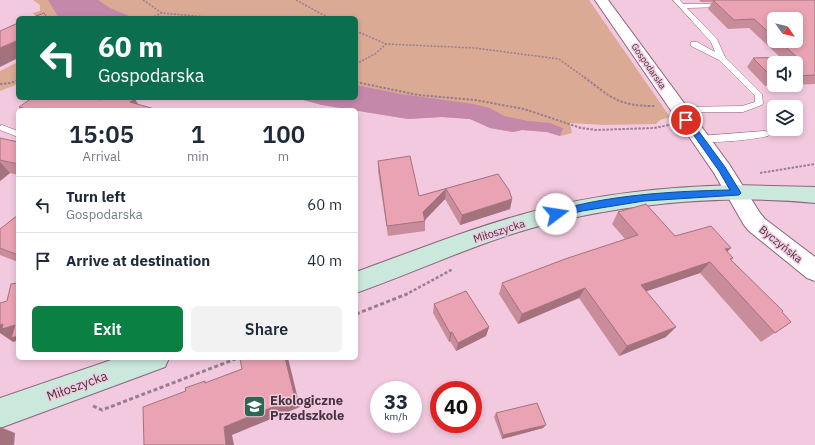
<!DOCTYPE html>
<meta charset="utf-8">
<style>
:root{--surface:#fff;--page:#f2f2f3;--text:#1f2937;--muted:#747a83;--line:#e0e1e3;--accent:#0b8043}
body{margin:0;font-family:"IBM Plex Sans",sans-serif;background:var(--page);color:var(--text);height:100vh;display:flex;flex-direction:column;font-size:15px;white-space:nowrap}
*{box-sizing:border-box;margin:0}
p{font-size:13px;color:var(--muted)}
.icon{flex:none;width:22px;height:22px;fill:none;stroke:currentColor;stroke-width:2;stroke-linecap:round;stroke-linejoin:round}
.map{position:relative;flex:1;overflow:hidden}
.drawer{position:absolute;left:16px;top:108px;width:342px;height:252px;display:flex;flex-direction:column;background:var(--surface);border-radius:6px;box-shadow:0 2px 6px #0003}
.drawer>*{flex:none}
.hud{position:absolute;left:16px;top:16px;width:342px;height:84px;border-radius:6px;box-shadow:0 2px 6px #0003;background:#0b6e4f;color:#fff;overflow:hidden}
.needle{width:26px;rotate:124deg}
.buttons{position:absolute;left:767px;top:12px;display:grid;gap:8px}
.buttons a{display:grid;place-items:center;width:36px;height:36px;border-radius:6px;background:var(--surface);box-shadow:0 2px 6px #0003;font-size:20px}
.speed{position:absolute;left:370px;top:381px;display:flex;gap:8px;font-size:20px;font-weight:700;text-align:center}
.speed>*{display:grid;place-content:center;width:52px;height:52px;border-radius:50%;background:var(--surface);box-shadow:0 2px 6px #0003;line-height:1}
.speed small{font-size:10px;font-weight:400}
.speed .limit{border:6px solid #d22;background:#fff;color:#111}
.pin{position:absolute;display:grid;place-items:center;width:34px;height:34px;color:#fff;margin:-17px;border:2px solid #fff;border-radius:50%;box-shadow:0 1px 4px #0007}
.me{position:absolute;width:44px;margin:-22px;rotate:76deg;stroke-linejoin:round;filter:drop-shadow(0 0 3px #0008)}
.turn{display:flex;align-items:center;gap:14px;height:84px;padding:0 16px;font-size:18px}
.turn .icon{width:52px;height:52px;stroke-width:2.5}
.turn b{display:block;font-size:28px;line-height:34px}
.eta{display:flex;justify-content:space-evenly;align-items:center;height:68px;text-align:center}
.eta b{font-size:24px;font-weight:600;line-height:28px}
.action{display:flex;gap:8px;margin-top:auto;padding:8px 16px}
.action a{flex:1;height:46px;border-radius:6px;background:var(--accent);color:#fff;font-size:16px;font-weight:600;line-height:46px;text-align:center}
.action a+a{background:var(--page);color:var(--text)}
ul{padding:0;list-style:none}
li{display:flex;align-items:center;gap:12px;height:56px;padding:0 16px;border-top:1px solid var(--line)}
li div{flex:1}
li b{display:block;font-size:15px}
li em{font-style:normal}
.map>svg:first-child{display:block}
.green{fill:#daaa95}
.water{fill:#c488ab}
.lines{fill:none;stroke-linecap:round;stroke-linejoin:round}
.lane-casing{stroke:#8b667b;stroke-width:1}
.street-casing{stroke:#8b667b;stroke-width:2}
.secondary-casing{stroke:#8b667b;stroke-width:2}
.path-far3{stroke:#9b7e8e;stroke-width:1.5;stroke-dasharray:2 1.5;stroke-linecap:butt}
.path-far2{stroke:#9b7e8e;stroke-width:2;stroke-dasharray:2.5 1.5;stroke-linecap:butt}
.path-far1{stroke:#9b7e8e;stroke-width:2.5;stroke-dasharray:3 2;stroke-linecap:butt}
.path{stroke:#9b7e8e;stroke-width:3;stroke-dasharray:4 2.5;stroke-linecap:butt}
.lane{fill:#fff;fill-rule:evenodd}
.street{fill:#fff;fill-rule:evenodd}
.secondary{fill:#cae8dc;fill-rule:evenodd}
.wall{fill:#c98c9a;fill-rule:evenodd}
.shaded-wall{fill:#a4727d}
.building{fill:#eaa3b3;stroke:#a4727d}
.route{fill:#1a73e8;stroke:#114b97}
.labels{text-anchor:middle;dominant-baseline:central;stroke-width:3;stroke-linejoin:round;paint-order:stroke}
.far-street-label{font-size:9px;fill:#45353e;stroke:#f2c9df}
.street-label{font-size:11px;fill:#45353e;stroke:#f2c9df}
.near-street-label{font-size:13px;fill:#45353e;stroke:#f2c9df}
.near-poi-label{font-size:13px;font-weight:bold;fill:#45353e;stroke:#f2c9df;text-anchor:start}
</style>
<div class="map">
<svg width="815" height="445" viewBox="0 0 815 445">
<rect width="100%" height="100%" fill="#f2c9df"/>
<!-- green -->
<g class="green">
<path d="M33,0H589L670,117L660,120L656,124L604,125L570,123L572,133L560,136L547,132L522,130L513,132L490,128L470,119L442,117L408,119L322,105L296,98H356V18H37L33,13L40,11V5Z"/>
<path d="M18,62V84L0,91V71Z"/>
</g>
<!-- water -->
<g class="water">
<path d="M48,0H98L110,8L129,16L140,18H59Z"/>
<path d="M356,85L401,94L473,104L490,108L504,116L528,121L550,123L563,128L560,136L547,132L522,130L513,132L490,128L470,119L442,117L408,119L322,105L296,98H356Z"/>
</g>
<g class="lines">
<defs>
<g id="lane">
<path d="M673,0H680L683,4H727V6L725,7L687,8L717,39L725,57L762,94L763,103L762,105L743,112H677L676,110L680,107L742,106L755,102V96L719,60L691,46V42H697L715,52L711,42Z"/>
<path d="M2,125L18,131V137L0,130V126Z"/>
<path d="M765,131L768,132L770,134L768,136C757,139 701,146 695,139L700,136Z"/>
</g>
<path id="street" d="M595,0H608L729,164L760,213L765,219L815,257V281L807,278L749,231L744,225L714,173Z"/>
<g id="secondary">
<path d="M736,185L815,187V203C718,193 602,205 509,235C457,252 407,275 356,293V272C414,251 471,228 531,212C598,193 667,187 736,185Z"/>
<path d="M117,358H169L165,367L0,428V398Z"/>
</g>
</defs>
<!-- lane casing -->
<use href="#lane" class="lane-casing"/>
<!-- street casing -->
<use href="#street" class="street-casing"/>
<!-- secondary casing -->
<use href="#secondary" class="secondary-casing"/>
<!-- path-far3 -->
<g class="path-far3">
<path d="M143,0L162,13L217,18"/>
<path d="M296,0L329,18"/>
<path d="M151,18L162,13"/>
<path d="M356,31L386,44L475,48L559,59L585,78"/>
<path d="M356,64L375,54L386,44"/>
</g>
<!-- path-far2 -->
<g class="path-far2">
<path d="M584,77C612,98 618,106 655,106"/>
<path d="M356,82L418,95L475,100L524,109L581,128L596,130L654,128L669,125"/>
<path d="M0,84L11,83L18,80"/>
<path d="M760,173L815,164"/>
</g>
<!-- path-far1 -->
<path class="path-far1" d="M405,295L453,269"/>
<!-- path -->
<g class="path">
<path d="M356,314L407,294"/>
<path d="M93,406L102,410L238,358"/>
</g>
<!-- lane -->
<use href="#lane" class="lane"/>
<!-- street -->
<use href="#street" class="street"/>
<!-- secondary -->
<use href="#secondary" class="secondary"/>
</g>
<!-- wall -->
<g class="wall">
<path d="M699,0H815V84L765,86L747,67L753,58L780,57L749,28L728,29L708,9L712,2H701ZM774,19L796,41H774ZM774,63H796V85H774Z"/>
<path d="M135,99L138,104L158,110H21L19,107L101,100Z"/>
<path d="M0,138L18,142V175L10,173L0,181Z"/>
<path d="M378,161L419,196L498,174L512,199L510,209L460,225L445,199L425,220V231L388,236L378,171Z"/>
<path d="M618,212L675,236L727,252L733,258L731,260L782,312L791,322L761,342L700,273L646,291L666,337L619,356L579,298L518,324L499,294L502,283L625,239L612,224Z"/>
<path d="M18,215V262L0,255V229Z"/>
<path d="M434,304L489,327L486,336L456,351L450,341L449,342L433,313Z"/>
<path d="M496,413L543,428L502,439L494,417Z"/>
</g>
<!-- shaded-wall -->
<g class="shaded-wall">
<path d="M18,40V58L0,67V48Z"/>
<path d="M135,99L141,110L130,102Z"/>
<path d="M0,162L10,173L0,181Z"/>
<path d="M446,189L445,199L423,222V212Z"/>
<path d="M512,199L510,209L460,225L462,215Z"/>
<path d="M731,248L720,259L725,249Z"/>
<path d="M710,262L700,273L633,296L641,285Z"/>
<path d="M585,288L579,298L518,324L522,314Z"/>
<path d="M3,324L15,325L18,328V343L16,341L13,342L0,333V325Z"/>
<path d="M489,327L486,336L456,351L458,343Z"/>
<path d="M676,327L666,337L619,356L627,346Z"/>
<path d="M452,332L450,341L449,342L450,333Z"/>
<path d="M285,358H288L300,407L232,435L234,445H226L224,427Z"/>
<path d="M546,425L543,428L502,439L503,435Z"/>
<path d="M0,427L15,433L14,445H0Z"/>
</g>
<!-- building -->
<g class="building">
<path d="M713,0H815V75L796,76V63H774V76H771L753,58L797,57L779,41H796V19H774V37L754,19L734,20Z"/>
<path d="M44,13L47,18H31Z"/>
<path d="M18,23V40L0,48V31Z"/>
<path d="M32,98H94L101,100L104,98H132L135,99L130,102L158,110H30L19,107Z"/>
<path d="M0,138L18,142V164L0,160Z"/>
<path d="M410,156L419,196L498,174L509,190L512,199L462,215L446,189L423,212L425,221L387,226L378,161Z"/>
<path d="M646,204L675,236L711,226L731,248L725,249L733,258L730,259L783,311L782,312L791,322L775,333L710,262L641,285L676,327L627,346L585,288L522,314L502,283L565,259L638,235L618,212Z"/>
<path d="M18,215V255L0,248V229Z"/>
<path d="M18,283V336L11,338L15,325L2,329L3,324L0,325V303L7,301L11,284Z"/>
<path d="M466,291L489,327L458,343L452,332L450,333L434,304Z"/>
<path d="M243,358H285L295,398L224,427L226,445H144L143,407L186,391L185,388L205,381V383L242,369L240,359Z"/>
<path d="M537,403L546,425L503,435L496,413Z"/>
</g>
<!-- route -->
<path class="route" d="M684,118H689L725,167L741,193L739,195L644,201L582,211L556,218L552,217L551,214L552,212C606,195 674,191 730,190L719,171L683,120Z"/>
<!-- icons -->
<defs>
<symbol id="school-square" viewBox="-11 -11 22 22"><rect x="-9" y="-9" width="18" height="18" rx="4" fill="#2d674f" stroke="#f2c9df"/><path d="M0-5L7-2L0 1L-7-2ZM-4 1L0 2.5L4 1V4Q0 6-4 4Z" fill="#fff"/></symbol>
</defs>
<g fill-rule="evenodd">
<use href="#school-square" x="242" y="394" width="25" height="25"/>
</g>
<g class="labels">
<!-- far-street labels -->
<g class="far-street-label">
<text transform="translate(649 66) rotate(55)">Gospodarska</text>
</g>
<!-- street labels -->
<g class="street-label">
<text transform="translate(499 231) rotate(-18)">Miłoszycka</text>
<text transform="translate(781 244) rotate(39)">Byczyńska</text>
</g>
<!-- near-street labels -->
<g class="near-street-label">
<text transform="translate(77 386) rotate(-20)">Miłoszycka</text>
</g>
<!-- near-poi labels -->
<g class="near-poi-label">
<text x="270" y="400">Ekologiczne<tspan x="270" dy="15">Przedszkole</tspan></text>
</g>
</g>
</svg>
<div class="buttons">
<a><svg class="needle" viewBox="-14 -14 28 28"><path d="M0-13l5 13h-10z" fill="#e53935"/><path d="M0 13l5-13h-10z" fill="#747a83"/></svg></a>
<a><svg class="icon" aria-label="sound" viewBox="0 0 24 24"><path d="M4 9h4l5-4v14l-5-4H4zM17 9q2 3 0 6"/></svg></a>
<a><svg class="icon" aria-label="layers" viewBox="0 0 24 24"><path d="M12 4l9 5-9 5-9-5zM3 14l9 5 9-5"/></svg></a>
</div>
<div class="speed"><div>33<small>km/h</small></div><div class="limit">40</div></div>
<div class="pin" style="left:686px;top:120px;background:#d93025"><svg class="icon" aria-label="arrive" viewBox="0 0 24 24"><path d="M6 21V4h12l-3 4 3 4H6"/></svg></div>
<svg class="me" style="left:556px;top:214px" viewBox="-20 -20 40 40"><circle r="19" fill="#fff"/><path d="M0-13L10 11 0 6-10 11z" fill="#1a73e8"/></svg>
<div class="hud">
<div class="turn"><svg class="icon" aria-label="left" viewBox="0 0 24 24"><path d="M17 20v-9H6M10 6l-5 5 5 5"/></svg><div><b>60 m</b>Gospodarska</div></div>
</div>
<section class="drawer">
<div class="eta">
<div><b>15:05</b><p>Arrival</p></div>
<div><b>1</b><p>min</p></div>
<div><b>100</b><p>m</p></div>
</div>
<ul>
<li><svg class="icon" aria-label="left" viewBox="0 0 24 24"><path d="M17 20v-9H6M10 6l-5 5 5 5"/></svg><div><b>Turn left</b><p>Gospodarska</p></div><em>60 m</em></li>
<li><svg class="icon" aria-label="arrive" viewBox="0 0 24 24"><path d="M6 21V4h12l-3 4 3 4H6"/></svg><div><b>Arrive at destination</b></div><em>40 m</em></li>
</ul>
<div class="action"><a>Exit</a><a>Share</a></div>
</section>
</div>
